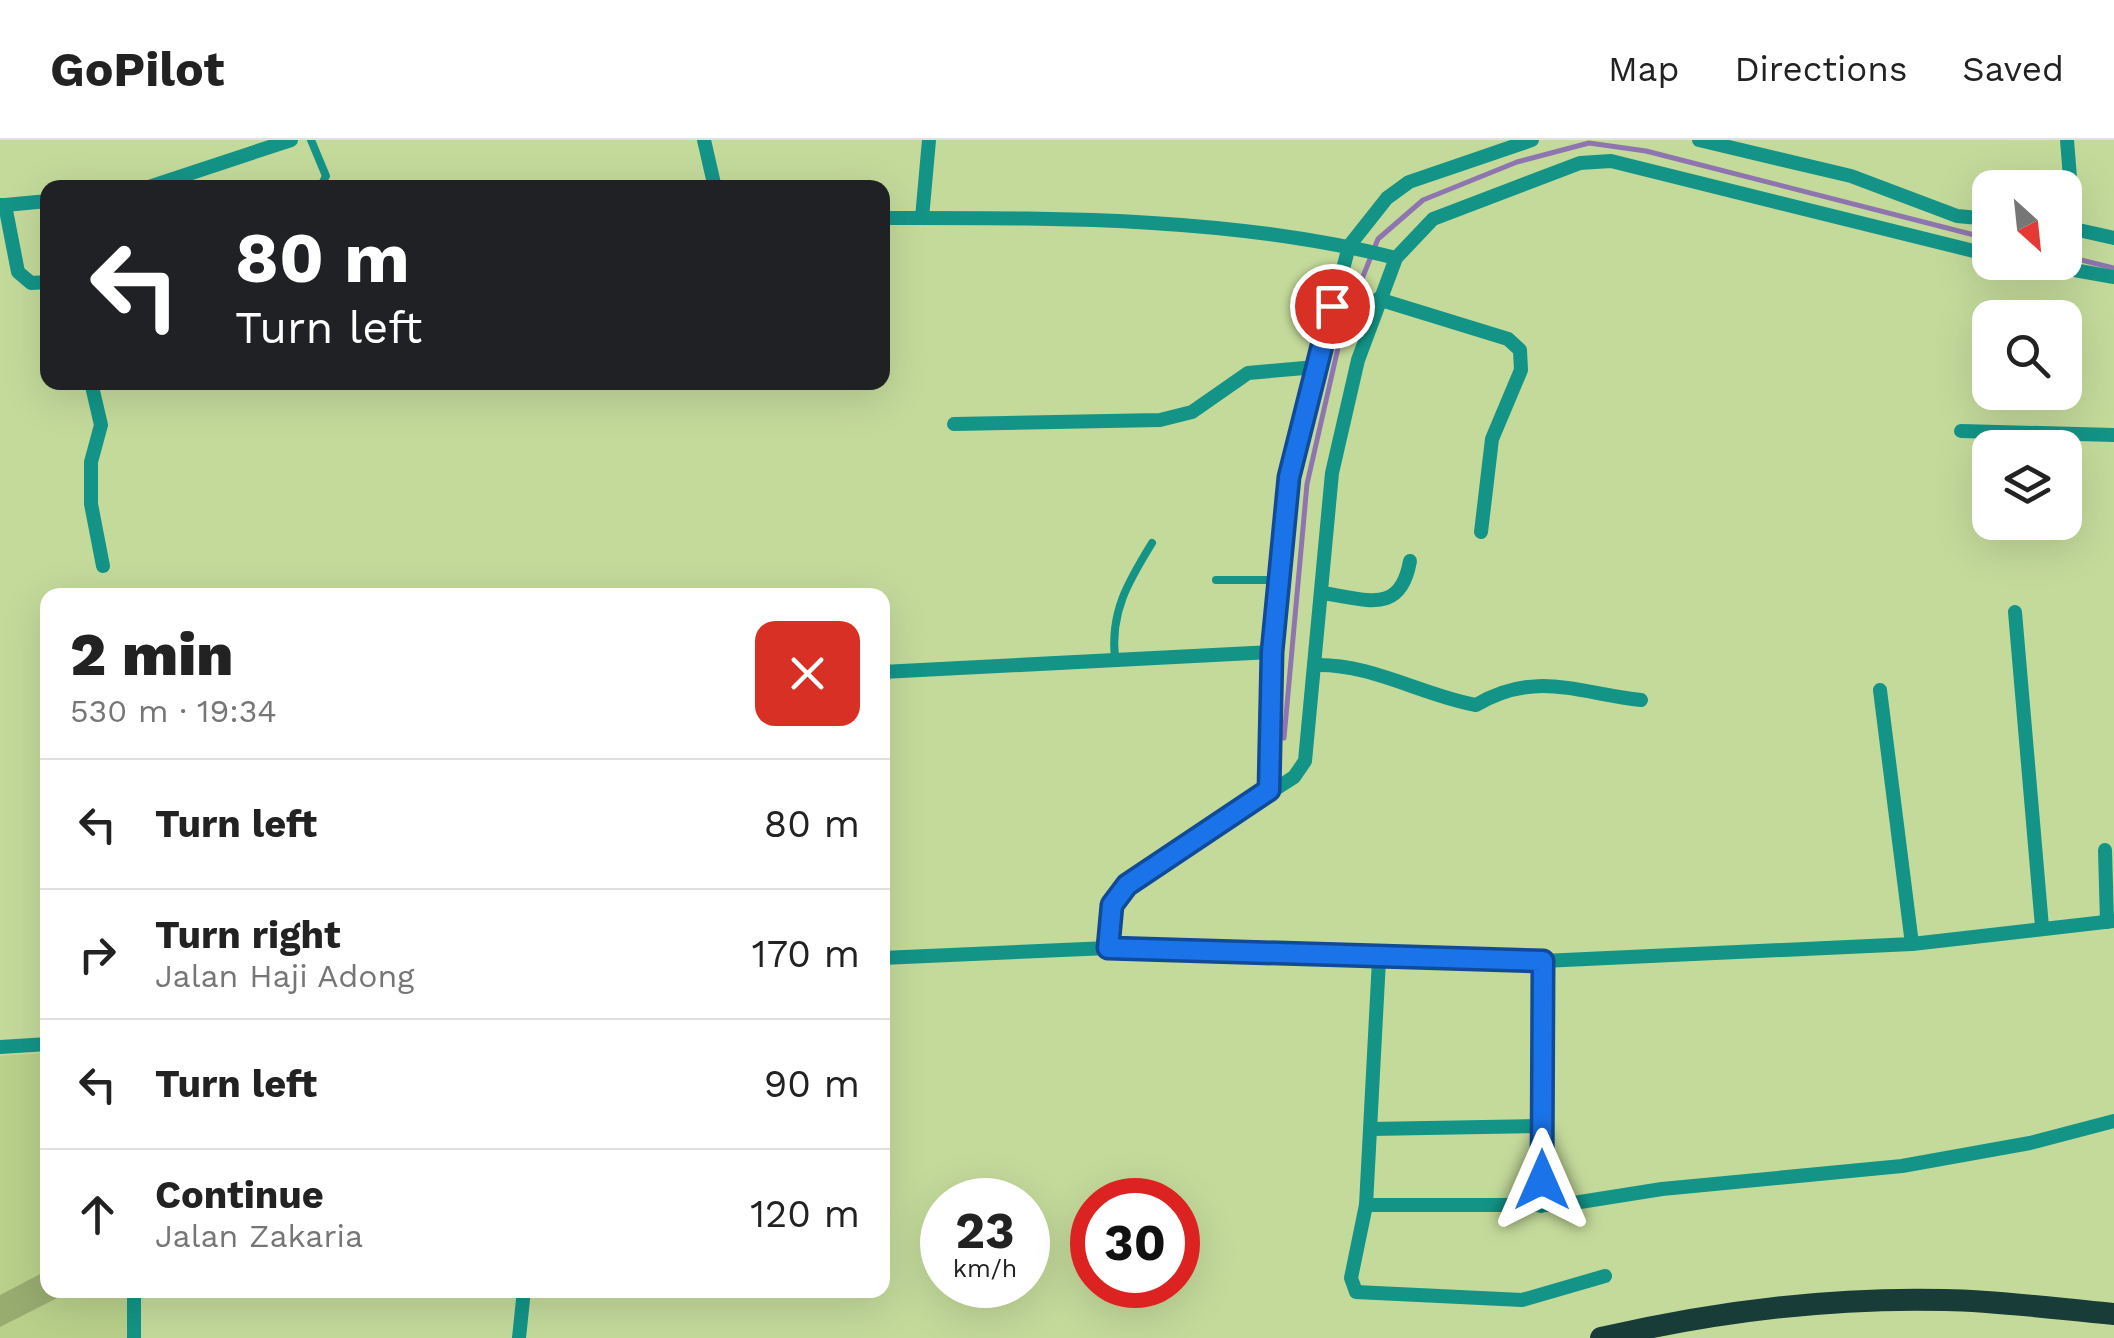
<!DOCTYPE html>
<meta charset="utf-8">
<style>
:root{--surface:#fff;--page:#f2f2f2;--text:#222;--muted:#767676;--line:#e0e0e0}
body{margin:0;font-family:"Work Sans",sans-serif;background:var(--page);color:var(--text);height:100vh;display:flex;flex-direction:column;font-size:38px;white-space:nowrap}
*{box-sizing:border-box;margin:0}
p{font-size:32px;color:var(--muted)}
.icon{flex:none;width:55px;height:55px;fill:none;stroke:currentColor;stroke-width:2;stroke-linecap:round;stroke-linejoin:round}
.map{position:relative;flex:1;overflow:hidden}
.sheet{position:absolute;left:40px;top:448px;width:850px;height:710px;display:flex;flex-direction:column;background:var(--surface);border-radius:20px;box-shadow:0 10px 40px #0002}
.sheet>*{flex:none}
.guide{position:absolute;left:40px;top:40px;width:850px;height:210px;border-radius:20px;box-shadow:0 10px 40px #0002;background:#202124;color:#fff;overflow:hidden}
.needle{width:65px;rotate:153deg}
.tools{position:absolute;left:1972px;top:30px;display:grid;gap:20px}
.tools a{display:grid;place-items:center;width:110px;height:110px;border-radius:20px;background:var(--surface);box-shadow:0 10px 40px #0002;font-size:50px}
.speed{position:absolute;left:920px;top:1038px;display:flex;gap:20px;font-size:50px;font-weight:700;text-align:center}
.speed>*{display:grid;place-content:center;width:130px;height:130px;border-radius:50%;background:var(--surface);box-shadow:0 10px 40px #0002;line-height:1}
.speed small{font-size:25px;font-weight:400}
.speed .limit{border:15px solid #d22;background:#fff;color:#111}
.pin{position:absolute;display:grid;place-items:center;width:85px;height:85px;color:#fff;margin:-42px;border:5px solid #fff;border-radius:50%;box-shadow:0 2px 10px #0007}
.me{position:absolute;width:110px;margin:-55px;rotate:0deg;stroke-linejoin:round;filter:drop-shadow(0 0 8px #0008)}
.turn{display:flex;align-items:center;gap:35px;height:210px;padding:0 30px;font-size:45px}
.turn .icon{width:130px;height:130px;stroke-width:2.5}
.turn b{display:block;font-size:70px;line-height:85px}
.round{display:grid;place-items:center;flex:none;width:105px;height:105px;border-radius:20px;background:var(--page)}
.overview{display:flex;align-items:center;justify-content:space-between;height:170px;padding:0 30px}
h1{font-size:60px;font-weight:800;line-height:75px}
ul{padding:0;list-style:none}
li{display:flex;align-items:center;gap:30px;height:130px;padding:0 30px;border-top:2px solid var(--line)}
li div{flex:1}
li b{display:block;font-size:38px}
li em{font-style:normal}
header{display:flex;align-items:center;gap:60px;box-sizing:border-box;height:140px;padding:0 50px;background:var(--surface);border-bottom:2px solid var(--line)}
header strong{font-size:48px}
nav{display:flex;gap:55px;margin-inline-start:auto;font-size:35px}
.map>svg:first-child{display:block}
.built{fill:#b9d08b}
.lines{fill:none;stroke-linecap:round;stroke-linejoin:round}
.stream{stroke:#8f75af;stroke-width:5}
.building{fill:#98ac70}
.service{stroke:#139487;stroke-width:8}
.minor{stroke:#139487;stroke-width:14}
.trunk{stroke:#183c38;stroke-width:22}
.route-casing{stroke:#114b97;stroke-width:25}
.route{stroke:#1a73e8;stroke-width:18}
</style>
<header>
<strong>GoPilot</strong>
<nav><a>Map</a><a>Directions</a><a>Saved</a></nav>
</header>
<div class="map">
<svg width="2114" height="1198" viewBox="0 0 2114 1198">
<rect width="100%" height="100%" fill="#c4da9b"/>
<!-- built -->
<path class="built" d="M47,913L48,1150H130L129,1198H0V916Z"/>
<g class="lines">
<!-- stream -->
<g class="stream">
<path d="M2065,116L2114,128"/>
<path d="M1284,598L1307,344L1343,186L1378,99L1423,60L1517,22L1589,3L1646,11L1990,99"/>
</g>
</g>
<!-- building -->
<path class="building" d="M48,1130V1150H73L0,1187V1155Z"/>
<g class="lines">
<!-- service -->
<g class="service">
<path d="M311,0L326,36L320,48"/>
<path d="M1216,440H1279"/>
<path d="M1115,518C1110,472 1128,442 1152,403"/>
</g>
<!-- minor -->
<g class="minor">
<path d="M704,0L715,48"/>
<path d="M1699,0L1851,36L1957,76L1990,79"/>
<path d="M146,48L291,0"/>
<path d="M0,65H5L18,132L31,143L48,142"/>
<path d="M5,65L48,61"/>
<path d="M2065,71L2071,50L2067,0"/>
<path d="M882,78C1052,78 1231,76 1396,118"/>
<path d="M922,78L929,0"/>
<path d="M2065,87L2114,98"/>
<path d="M2028,122L2114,137"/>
<path d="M1378,159L1508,199L1520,210L1521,230L1492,299L1481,392"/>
<path d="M91,242L101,285L91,322V364L103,426"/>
<path d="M954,284L1160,280L1192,272L1248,233L1316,227"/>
<path d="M1961,291L2114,295"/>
<path d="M1321,453C1365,458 1400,477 1410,421"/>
<path d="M2015,472L2042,787"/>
<path d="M1314,525C1371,523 1421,555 1476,565C1535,530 1578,553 1641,560"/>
<path d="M882,532L1272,512"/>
<path d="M1880,550L1912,804"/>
<path d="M1269,650L1272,512L1289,337L1349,106L1387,58L1409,42L1532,0"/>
<path d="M2105,710L2107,782"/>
<path d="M1108,808L1112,765L1127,745L1294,637L1305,621L1332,333L1358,220L1396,118L1433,79L1580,23L1611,21L1990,115"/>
<path d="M882,818L1108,808L1379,820L1543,821L1912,804L2114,781"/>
<path d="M1379,820L1366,1065L1351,1138L1356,1152L1522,1160L1605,1136"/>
<path d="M0,907L48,904"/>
<path d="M1370,989L1542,986"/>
<path d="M1366,1065H1561L1662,1049L1902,1026L2030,1003L2114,981"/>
<path d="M1541,1066L1543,821"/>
<path d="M134,1150V1198"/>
<path d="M519,1198L524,1150"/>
</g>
<!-- trunk -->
<path class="trunk" d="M1601,1198C1714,1172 1829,1157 1945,1160C2001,1161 2058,1169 2114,1174"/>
</g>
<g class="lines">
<defs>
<path id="route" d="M1332,166L1289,337L1272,512L1269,650L1127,745L1112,765L1108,808L1543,821L1542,1040"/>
</defs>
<!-- route casing -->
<use href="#route" class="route-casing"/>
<!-- route -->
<use href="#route" class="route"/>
</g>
</svg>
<div class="tools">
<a><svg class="needle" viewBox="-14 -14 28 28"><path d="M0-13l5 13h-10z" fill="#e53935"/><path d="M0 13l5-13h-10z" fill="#767676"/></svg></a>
<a><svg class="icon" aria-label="search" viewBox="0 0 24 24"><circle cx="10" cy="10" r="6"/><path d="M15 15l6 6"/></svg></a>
<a><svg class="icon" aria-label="layers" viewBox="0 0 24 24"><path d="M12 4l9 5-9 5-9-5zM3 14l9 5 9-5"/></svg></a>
</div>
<div class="speed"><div>23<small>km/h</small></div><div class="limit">30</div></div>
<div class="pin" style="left:1332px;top:166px;background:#d93025"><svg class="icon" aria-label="arrive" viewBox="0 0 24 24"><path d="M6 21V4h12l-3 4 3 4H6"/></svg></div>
<svg class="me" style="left:1542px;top:1040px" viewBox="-20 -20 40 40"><path d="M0-17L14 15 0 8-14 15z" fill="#1a73e8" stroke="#fff" stroke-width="4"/></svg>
<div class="guide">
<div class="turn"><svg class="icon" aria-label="left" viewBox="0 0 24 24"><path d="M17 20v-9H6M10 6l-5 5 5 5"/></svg><div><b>80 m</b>Turn left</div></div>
</div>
<section class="sheet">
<div class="overview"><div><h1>2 min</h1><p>530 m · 19:34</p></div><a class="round" style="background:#d93025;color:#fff"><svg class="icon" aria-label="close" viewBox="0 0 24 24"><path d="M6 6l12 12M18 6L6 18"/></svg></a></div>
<ul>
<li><svg class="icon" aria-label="left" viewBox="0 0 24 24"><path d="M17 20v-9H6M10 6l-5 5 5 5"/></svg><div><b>Turn left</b></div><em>80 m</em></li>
<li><svg class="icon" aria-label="right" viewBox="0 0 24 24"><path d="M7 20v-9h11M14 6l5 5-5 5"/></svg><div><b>Turn right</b><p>Jalan Haji Adong</p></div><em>170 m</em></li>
<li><svg class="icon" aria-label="left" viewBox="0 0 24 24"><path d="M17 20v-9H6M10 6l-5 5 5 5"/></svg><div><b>Turn left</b></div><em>90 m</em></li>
<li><svg class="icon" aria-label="ahead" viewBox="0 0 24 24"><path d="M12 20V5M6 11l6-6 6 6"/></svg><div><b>Continue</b><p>Jalan Zakaria</p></div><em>120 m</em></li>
</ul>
</section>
</div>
